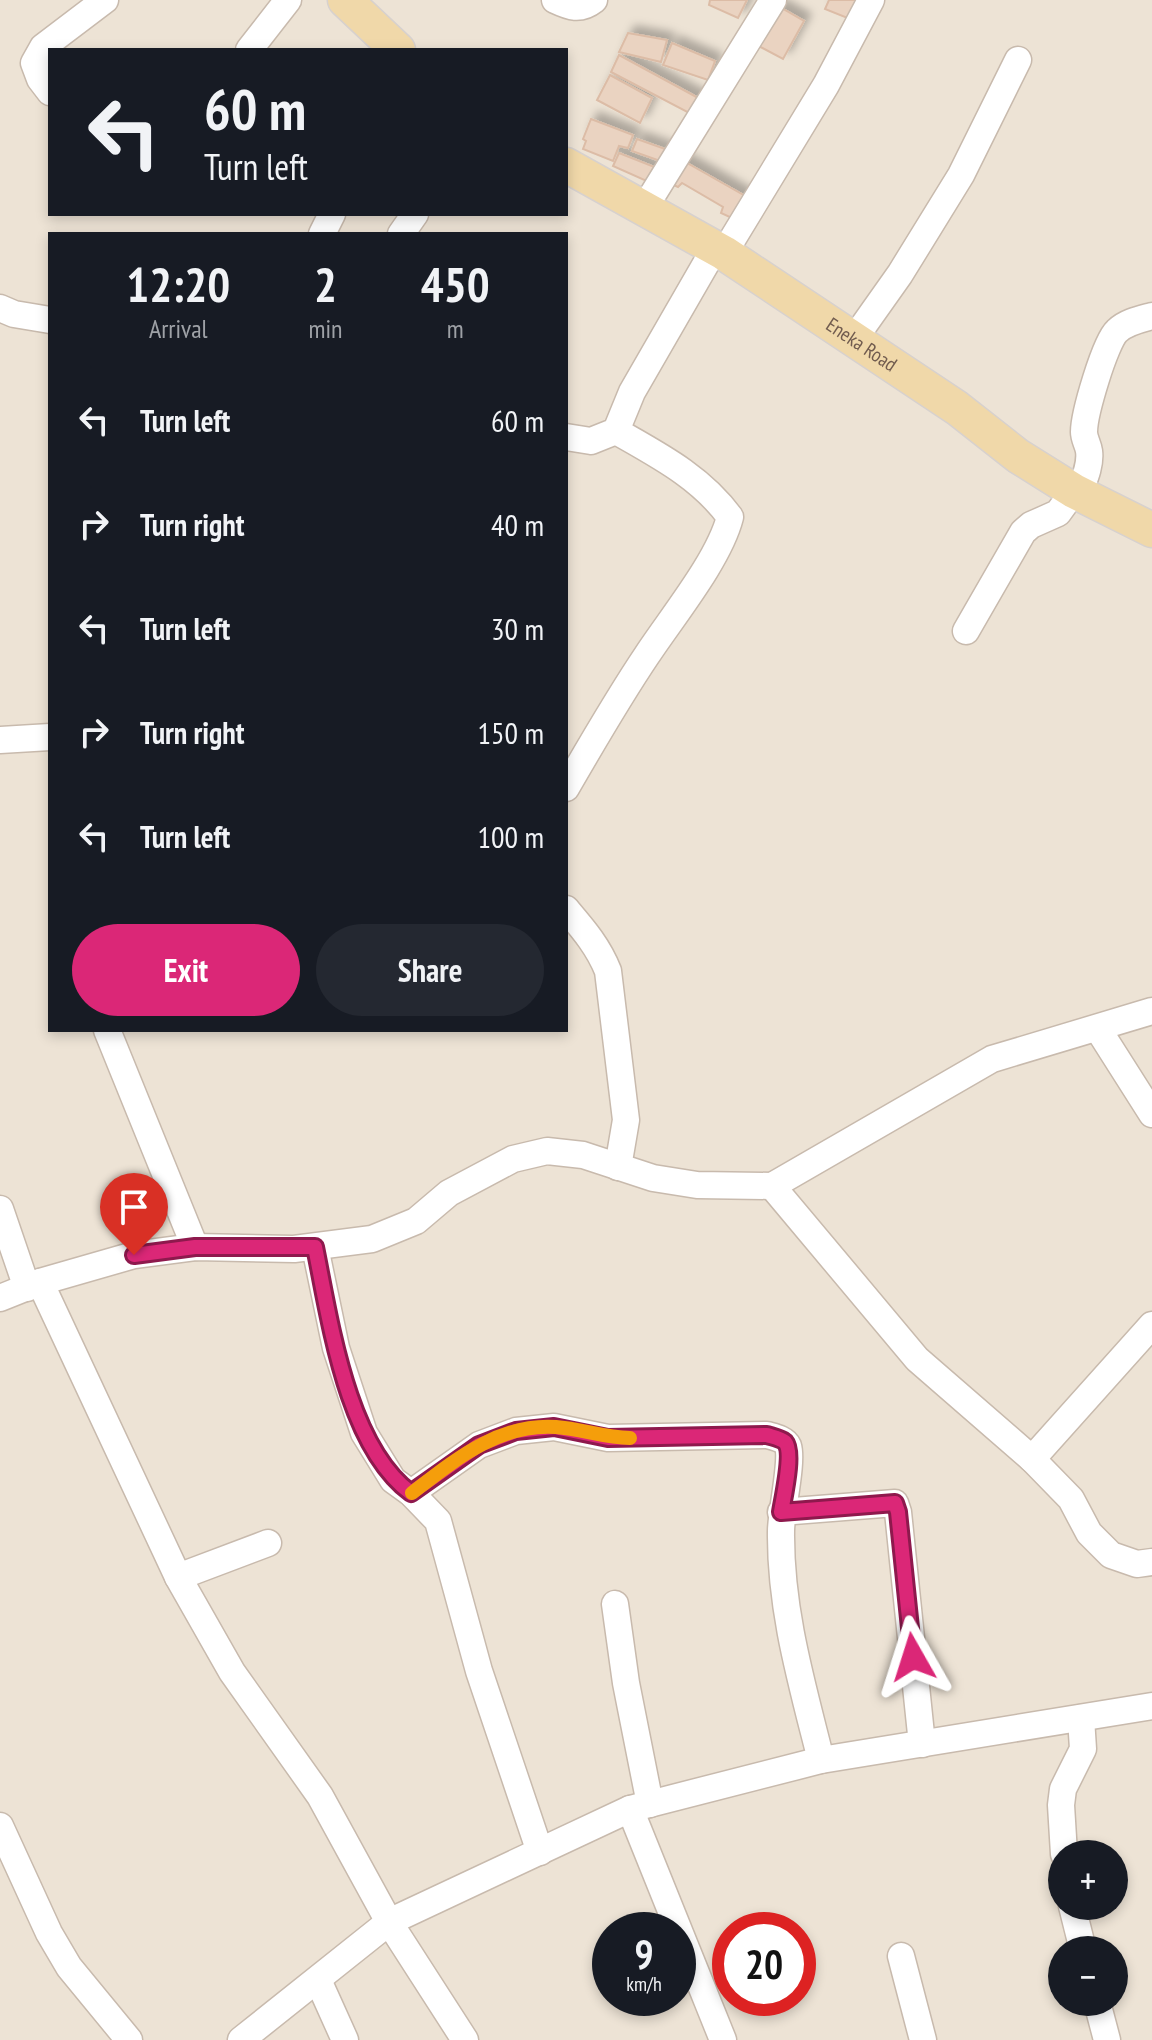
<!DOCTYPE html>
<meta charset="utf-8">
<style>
:root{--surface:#171b24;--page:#242831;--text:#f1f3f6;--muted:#9ea1a6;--accent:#db2777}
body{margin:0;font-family:"PT Sans Narrow",sans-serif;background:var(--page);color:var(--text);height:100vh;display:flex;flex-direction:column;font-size:30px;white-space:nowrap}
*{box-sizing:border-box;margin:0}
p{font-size:26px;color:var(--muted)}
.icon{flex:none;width:44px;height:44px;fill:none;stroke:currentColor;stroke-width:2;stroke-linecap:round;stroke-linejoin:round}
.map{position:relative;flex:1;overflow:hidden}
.side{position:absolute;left:48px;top:232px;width:520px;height:800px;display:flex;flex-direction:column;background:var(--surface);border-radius:0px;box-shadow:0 4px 12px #0003}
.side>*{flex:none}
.banner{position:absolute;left:48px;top:48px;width:520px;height:168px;border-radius:0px;box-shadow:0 4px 12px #0003;background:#171b24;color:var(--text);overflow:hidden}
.fabs{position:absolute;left:1048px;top:1840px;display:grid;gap:16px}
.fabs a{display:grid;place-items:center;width:80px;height:80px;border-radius:50%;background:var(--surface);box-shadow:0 4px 12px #0003;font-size:40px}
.speed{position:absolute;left:592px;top:1912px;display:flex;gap:16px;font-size:40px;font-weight:700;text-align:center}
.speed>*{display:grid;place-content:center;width:104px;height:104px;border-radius:50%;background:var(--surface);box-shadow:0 4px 12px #0003;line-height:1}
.speed small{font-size:20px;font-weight:400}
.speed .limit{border:12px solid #d22;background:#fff;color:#111}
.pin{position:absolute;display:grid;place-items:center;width:68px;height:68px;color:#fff;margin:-82px -34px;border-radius:50% 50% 50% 0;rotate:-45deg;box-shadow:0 0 8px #0007}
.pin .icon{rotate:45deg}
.me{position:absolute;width:88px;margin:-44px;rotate:354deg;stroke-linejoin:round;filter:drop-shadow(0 0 6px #0008)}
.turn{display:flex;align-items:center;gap:28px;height:168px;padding:0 24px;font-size:36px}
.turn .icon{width:104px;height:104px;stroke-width:2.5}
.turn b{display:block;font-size:56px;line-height:68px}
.eta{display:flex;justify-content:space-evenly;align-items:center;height:136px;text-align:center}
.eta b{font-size:48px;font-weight:600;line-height:56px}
.button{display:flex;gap:16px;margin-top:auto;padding:16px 24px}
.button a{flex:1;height:92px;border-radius:48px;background:var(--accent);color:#fff;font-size:32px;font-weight:600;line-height:92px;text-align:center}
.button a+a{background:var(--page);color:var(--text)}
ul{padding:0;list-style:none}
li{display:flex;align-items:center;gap:24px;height:104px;padding:0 24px}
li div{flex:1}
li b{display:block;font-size:30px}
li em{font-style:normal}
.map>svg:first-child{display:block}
.residential{fill:#ede3d5;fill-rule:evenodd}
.building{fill:#ead3c1;stroke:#dcbca6;stroke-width:2;filter:url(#shadow)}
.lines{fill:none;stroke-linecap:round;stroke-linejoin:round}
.minor-casing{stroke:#c8baad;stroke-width:29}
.major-casing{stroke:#d7d1ce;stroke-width:37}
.minor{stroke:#fff;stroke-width:26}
.major{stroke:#f0d8a9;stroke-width:34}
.route-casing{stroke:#8e194d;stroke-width:20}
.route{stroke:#db2777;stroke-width:14}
.slow{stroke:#f59e0b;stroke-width:14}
.labels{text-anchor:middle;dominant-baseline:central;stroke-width:8;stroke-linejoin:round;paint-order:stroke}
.street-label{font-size:20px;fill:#715c4f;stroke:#fdf8ee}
</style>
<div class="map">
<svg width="1152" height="2040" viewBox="0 0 1152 2040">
<defs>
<filter id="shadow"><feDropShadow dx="7" dy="-7" stdDeviation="4" flood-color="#0004"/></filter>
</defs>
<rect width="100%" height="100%" fill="#faf3e8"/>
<!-- residential -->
<path class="residential" d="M0,0H1152V2040H0ZM50,50H566V214H50ZM50,234H566V1030H50ZM1062,1854H1114V1906H1062ZM610,1930H678V1998H610ZM730,1930H798V1998H730ZM1062,1950H1114V2002H1062Z"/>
<!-- building -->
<g class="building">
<path d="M710,0H747L738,18L709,5Z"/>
<path d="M829,0H859L850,19L825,9Z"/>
<path d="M778,6L804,21L783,59L755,44Z"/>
<path d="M628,33L667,40L661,62L619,52Z"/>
<path d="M672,43L715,61L708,80L663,65Z"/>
<path d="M619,55L702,100L693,115L611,72Z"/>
<path d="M610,75L652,98L640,123L597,100Z"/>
<path d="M591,119L633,135L628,148L619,146L613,161L583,149L586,141L583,139Z"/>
<path d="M637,139L668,150L663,162L632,151Z"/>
<path d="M619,153L657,168L651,183L613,166Z"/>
<path d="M680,159L747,197L734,219L721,213L723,207L682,183L678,187L667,182Z"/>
</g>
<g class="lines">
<defs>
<g id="minor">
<path d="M555,0C570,7 580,11 594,0"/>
<path d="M249,50L288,0"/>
<path d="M50,92L40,79L34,63L43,47L105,0"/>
<path d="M645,207L773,0"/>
<path d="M322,234L332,214"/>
<path d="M401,234L415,214"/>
<path d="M724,253L826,85L871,0"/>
<path d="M0,308L14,314L50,320"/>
<path d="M854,339L900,274L961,175L1018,60"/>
<path d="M566,437L591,441L616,431L632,392L715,248"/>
<path d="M1079,493C1084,480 1091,465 1089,451C1088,444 1084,439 1084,432C1084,414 1105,342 1117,331C1126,322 1141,319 1152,316"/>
<path d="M966,631L1023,532L1031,525L1058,513L1074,491"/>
<path d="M0,740L50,737"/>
<path d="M566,788C592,743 618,698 647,655C672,617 719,560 730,517C701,477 658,455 616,431"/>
<path d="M566,909C583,929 598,946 608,971L626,1120L618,1167"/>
<path d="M1098,1029L1152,1114"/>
<path d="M107,1030L195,1247"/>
<path d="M772,1186L917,1359L1032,1459L1071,1499L1089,1533L1111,1555L1137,1564L1152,1562"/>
<path d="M0,1209L27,1288"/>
<path d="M315,1247L336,1348L364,1433L393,1480L411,1493L438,1521L479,1671L540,1852"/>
<path d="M40,1282L178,1577L232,1672L320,1796L389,1922L465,2040"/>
<path d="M0,1298L40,1282L134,1255L195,1247L294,1249L372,1239L416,1221L449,1193L513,1159L547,1151L583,1155L653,1178L697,1185L772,1186L992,1059L1152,1011"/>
<path d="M1032,1459L1152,1325"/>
<path d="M411,1493L479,1445L516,1431L554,1427L608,1438L767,1435C774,1437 785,1439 788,1446C793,1461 781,1512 781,1531C780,1610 802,1684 821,1760"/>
<path d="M781,1512L895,1503L898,1512L922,1744"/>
<path d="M178,1577L268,1543"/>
<path d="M615,1604L626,1683L650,1804"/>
<path d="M630,1809L723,2040"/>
<path d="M0,1826L49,1933L69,1967L129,2040"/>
<path d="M1064,1854L1061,1805L1063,1789L1083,1749L1081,1718"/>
<path d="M1072,1906L1083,1950"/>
<path d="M901,1956L923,2040"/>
<path d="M318,1980L345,2040"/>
<path d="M1097,2002L1107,2040"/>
<path d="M241,2040L389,1922L630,1809L821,1760L1152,1706"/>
</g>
<g id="major">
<path d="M345,0L398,50"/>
<path id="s1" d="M566,165L724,253L957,408L1018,456L1074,491L1152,530"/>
</g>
</defs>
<!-- minor casing -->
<use href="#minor" class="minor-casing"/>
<!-- major casing -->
<use href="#major" class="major-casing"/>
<!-- minor -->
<use href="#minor" class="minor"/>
<!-- major -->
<use href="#major" class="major"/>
</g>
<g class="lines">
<defs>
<path id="route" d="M134,1255L195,1247H315C330,1321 347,1446 411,1493L479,1445L516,1431L554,1427L608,1438L767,1435C773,1437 780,1438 785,1442C794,1452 783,1499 781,1512L895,1503L898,1512L913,1657"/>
</defs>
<!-- route casing -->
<use href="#route" class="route-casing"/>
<!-- route -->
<use href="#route" class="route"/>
<!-- slow -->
<path class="slow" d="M412,1493C455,1460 499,1423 556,1427C582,1429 605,1438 630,1438"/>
</g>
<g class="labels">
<!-- street labels -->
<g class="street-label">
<text stroke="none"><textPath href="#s1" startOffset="346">Eneka Road</textPath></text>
</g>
</g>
</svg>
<div class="fabs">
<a>+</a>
<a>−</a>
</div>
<div class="speed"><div>9<small>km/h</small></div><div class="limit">20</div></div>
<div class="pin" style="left:134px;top:1255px;background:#d93025"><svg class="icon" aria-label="arrive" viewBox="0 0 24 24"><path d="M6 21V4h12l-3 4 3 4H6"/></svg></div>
<svg class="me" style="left:913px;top:1657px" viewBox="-20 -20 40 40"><path d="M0-17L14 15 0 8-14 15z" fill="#db2777" stroke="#fff" stroke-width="4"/></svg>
<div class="banner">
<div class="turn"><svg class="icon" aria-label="left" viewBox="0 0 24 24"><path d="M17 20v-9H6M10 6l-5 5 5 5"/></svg><div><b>60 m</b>Turn left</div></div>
</div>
<section class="side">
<div class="eta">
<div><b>12:20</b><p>Arrival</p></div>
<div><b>2</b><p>min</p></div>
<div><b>450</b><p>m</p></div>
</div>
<ul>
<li><svg class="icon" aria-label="left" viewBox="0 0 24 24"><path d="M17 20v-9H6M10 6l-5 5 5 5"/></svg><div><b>Turn left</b></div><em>60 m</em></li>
<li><svg class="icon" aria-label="right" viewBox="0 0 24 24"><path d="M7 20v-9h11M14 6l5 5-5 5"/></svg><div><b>Turn right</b></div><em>40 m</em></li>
<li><svg class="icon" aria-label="left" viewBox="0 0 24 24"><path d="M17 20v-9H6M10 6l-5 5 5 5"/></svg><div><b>Turn left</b></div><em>30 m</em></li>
<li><svg class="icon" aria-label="right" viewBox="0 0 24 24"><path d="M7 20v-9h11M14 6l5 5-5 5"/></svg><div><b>Turn right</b></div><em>150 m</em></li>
<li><svg class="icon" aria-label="left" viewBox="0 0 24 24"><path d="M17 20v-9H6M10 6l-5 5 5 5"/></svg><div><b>Turn left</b></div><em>100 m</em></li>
</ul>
<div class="button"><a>Exit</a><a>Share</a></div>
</section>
</div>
